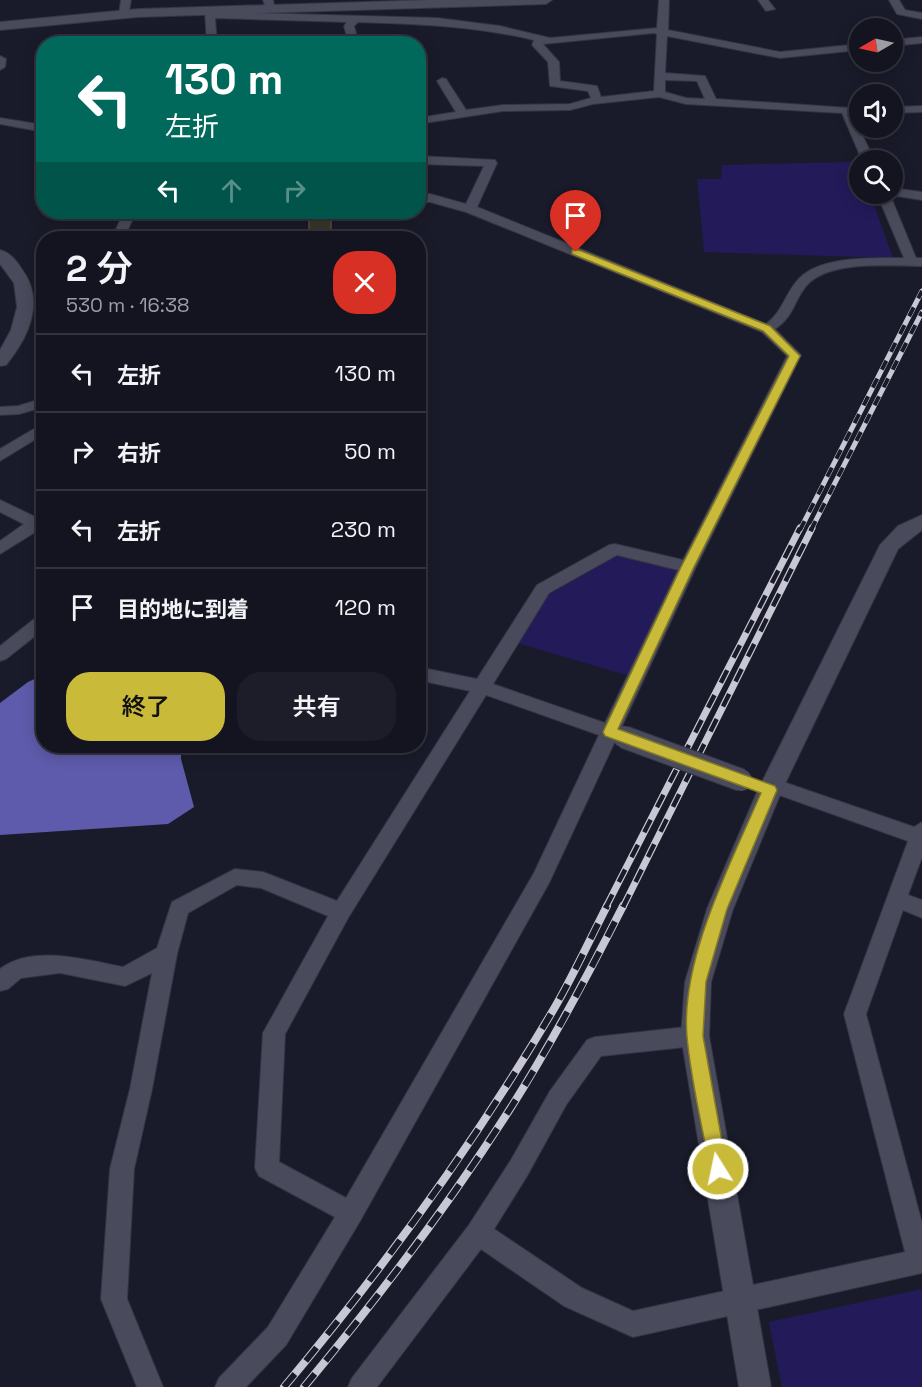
<!DOCTYPE html>
<html lang="ja">
<meta charset="utf-8">
<style>
:root{--surface:#141420;--page:#1d1d29;--text:#f1f3f6;--muted:#9d9ea5;--line:#33333e;--accent:#c9ba3a}
body{margin:0;font-family:"Space Grotesk","Noto Sans JP",sans-serif;background:var(--page);color:var(--text);height:100vh;display:flex;flex-direction:column;font-size:22px;white-space:nowrap}
*{box-sizing:border-box;margin:0}
p{font-size:20px;color:var(--muted)}
.icon{flex:none;width:33px;height:33px;fill:none;stroke:currentColor;stroke-width:2;stroke-linecap:round;stroke-linejoin:round}
.map{position:relative;flex:1;overflow:hidden}
.side{position:absolute;left:36px;top:231px;width:390px;height:522px;display:flex;flex-direction:column;background:var(--surface);border-radius:24px;box-shadow:0 3px 15px #0003,0 0 0 2px var(--line)}
.side>*{flex:none}
.hud{position:absolute;left:36px;top:36px;width:390px;height:183px;border-radius:24px;box-shadow:0 3px 15px #0003,0 0 0 2px var(--line);background:#00695c;color:#fff;overflow:hidden}
.needle{width:39px;rotate:261deg}
.fabs{position:absolute;left:849px;top:18px;display:grid;gap:12px}
.fabs a{display:grid;place-items:center;width:54px;height:54px;border-radius:50%;background:var(--surface);box-shadow:0 3px 15px #0003,0 0 0 2px var(--line);font-size:30px}
.pin{position:absolute;display:grid;place-items:center;width:51px;height:51px;color:#fff;margin:-62px -26px;border-radius:50% 50% 50% 0;rotate:-45deg;box-shadow:0 0 6px #0007}
.pin .icon{rotate:45deg}
.me{position:absolute;width:66px;margin:-33px;rotate:350deg;stroke-linejoin:round;filter:drop-shadow(0 0 4px #0008)}
.turn{display:flex;align-items:center;gap:21px;height:126px;padding:0 30px;font-size:27px}
.turn .icon{width:78px;height:78px;stroke-width:2.5}
.turn b{display:block;font-size:42px;line-height:51px}
.lanes{display:flex;align-items:center;height:57px;padding:0 30px;background:#0003;justify-content:center;gap:30px;direction:ltr}
.lanes .off{opacity:.35}
.round{display:grid;place-items:center;flex:none;width:63px;height:63px;border-radius:24px;background:var(--page)}
.head{display:flex;align-items:center;justify-content:space-between;height:102px;padding:0 30px}
h1{font-size:36px;font-weight:600;line-height:45px}
.button{display:flex;gap:12px;margin-top:auto;padding:12px 30px}
.button a{flex:1;height:69px;border-radius:24px;background:var(--accent);color:#111;font-size:24px;font-weight:600;line-height:69px;text-align:center}
.button a+a{background:var(--page);color:var(--text)}
ul{padding:0;list-style:none}
li{display:flex;align-items:center;gap:18px;height:78px;padding:0 30px;border-top:2px solid var(--line)}
li div{flex:1}
li b{display:block;font-size:22px}
li em{font-style:normal}
.map>svg:first-child{display:block}
.green{fill:#231a5a}
.water{fill:#5e5bac}
.building{fill:#393726;stroke:#52503e;stroke-width:1.5}
.lines{fill:none;stroke-linecap:round;stroke-linejoin:round}
.minor-casing{stroke:#353541;stroke-width:2}
.tertiary-casing{stroke:#353541;stroke-width:2}
.minor{fill:#494a5b;fill-rule:evenodd}
.tertiary{fill:#494a5b;fill-rule:evenodd}
.rail-far2-casing{stroke:#c7c8d3;stroke-width:5}
.rail-far1-casing{stroke:#c7c8d3;stroke-width:7}
.rail-casing{stroke:#c7c8d3;stroke-width:8}
.rail-far2{stroke:#1a1b2a;stroke-width:4;stroke-dasharray:10;stroke-linecap:butt}
.rail-far1{stroke:#1a1b2a;stroke-width:4.5;stroke-dasharray:14;stroke-linecap:butt}
.rail{stroke:#1a1b2a;stroke-width:6;stroke-dasharray:17;stroke-linecap:butt}
.tertiary-bridge-casing{stroke:#353541;stroke-width:24;stroke-linecap:butt}
.tertiary-bridge{stroke:#494a5b;stroke-width:22}
.route{fill:#c9ba3a;stroke:#837926;stroke-width:1.5}
</style>
<div class="map">
<svg width="922" height="1387" viewBox="0 0 922 1387">
<rect width="100%" height="100%" fill="#1a1b2a"/>
<!-- green -->
<g class="green">
<path d="M852,162L859,178L860,194H870L893,258L704,252L697,179H721L722,165Z"/>
<path d="M615,549L688,567L636,678L511,641L543,589Z"/>
<path d="M922,1289V1387H782L769,1322Z"/>
</g>
<!-- water -->
<path class="water" d="M43,675L44,746H181V759L194,807L168,824L0,835V703L28,682Z"/>
<!-- building -->
<path class="building" d="M331,213V238H309V214Z"/>
<g class="lines">
<defs>
<g id="minor">
<path d="M121,0H131L128,16L119,14Z"/>
<path d="M263,0H273L275,11H267Z"/>
<path d="M659,0H669L668,30L780,52L860,44V50L780,58L667,36L665,73L705,76L716,99L850,108L874,160H862L842,113L686,104L659,97L593,104L570,110L503,111L418,124V118L456,112L437,81L442,78L446,79L466,110L503,105L570,104L591,98L588,91L550,86L548,62L532,45L534,40C475,26 418,24 358,22L354,26L359,44H349L344,26L347,22L215,18L217,44H207L205,11L210,8L215,12L437,18L500,26L550,38L657,28ZM654,33L657,34L654,91L601,97L597,86L560,81L559,62L543,44ZM665,80L697,81L705,99L686,98L665,92Z"/>
<path d="M758,0H768L775,9L766,11Z"/>
<path d="M889,0H899L905,10L922,13V19L897,14Z"/>
<path d="M922,37V43L892,46V40Z"/>
<path d="M0,56L6,59L5,67L0,70Z"/>
<path d="M922,106V112L892,113V107Z"/>
<path d="M0,118L44,125V132L0,124Z"/>
<path d="M418,156L495,160L497,163L477,207L766,324C782,312 784,297 796,282C816,255 873,258 904,258L877,194H892V188L922,192V200L890,195L916,258H922V266C890,266 832,260 808,284C794,298 796,315 775,329L801,355L696,567L549,883L360,1221L286,1345L246,1387H215L219,1378L268,1327L335,1217L259,1176L255,1168L263,1033L328,916L261,888L237,885L188,913L177,954L152,1089L134,1169L127,1299L163,1387H137L101,1299L110,1169L130,1089L152,973L125,986L60,973L21,978L8,989L0,991V969C32,944 87,960 123,967L157,948L172,902L235,869L263,872L337,901L470,691L418,680V667L477,679L537,585L609,545L615,544L683,560L787,356L762,332L466,212L430,202H418V194H430L466,204L484,166L418,164ZM617,555L678,570L605,723L493,684L549,593ZM486,695L599,735L534,873L346,1198L279,1162L285,1034L348,918Z"/>
<path d="M124,212H136L124,238H112Z"/>
<path d="M44,398V407L19,414L0,415V407L18,406Z"/>
<path d="M44,423V434L0,461V449Z"/>
<path d="M0,500L44,521V533L37,531L0,554V541L24,524L0,512Z"/>
<path d="M44,614V629L6,659L0,661V646L38,616Z"/>
<path d="M772,778L914,827L922,822V857L908,895L922,900V918L903,910L866,1014L922,1223V1273L633,1337L564,1306L481,1249L377,1387H348L352,1378L469,1225L511,1160L550,1091L587,1040L595,1037L695,1026L703,1029L706,1036L703,1043L695,1046L601,1056L566,1105L527,1176L494,1229L582,1288L633,1311L905,1252L844,1014L908,841L765,790L762,785L765,780Z"/>
</g>
<g id="tertiary">
<path d="M429,0H552L546,4L138,17L0,30V22L138,9Z"/>
<path d="M0,250C9,252 16,260 21,268C46,300 29,337 6,365L0,366V350L11,330L17,307L14,283L0,264Z"/>
<path d="M922,515V530L898,549L782,790L733,909L711,982L709,1036L771,1387H739L681,1036L685,982L707,909L758,790L880,545L898,526Z"/>
<path d="M610,723L632,731L636,737L632,743L624,746L602,738L598,732L602,726Z"/>
</g>
</defs>
<!-- minor casing -->
<use href="#minor" class="minor-casing"/>
<!-- tertiary casing -->
<use href="#tertiary" class="tertiary-casing"/>
<!-- minor -->
<use href="#minor" class="minor"/>
<!-- tertiary -->
<use href="#tertiary" class="tertiary"/>
<defs>
<g id="rail-far2">
<path d="M800,530L922,291"/>
<path d="M811,530L922,312"/>
</g>
<g id="rail-far1">
<path d="M606,907L800,528"/>
<path d="M623,907L812,528"/>
</g>
<g id="rail">
<path d="M284,1387C384,1268 476,1141 555,1007C574,974 590,939 607,906"/>
<path d="M304,1387C378,1298 448,1206 510,1109C552,1043 588,975 623,906"/>
</g>
</defs>
<!-- rail-far2 casing -->
<use href="#rail-far2" class="rail-far2-casing"/>
<!-- rail-far1 casing -->
<use href="#rail-far1" class="rail-far1-casing"/>
<!-- rail casing -->
<use href="#rail" class="rail-casing"/>
<!-- rail-far2 -->
<use href="#rail-far2" class="rail-far2"/>
<!-- rail-far1 -->
<use href="#rail-far1" class="rail-far1"/>
<!-- rail -->
<use href="#rail" class="rail"/>
<defs>
<path id="tertiary-bridge" d="M624,737L741,780"/>
</defs>
<!-- tertiary-bridge casing -->
<use href="#tertiary-bridge" class="tertiary-bridge-casing"/>
<!-- tertiary-bridge -->
<use href="#tertiary-bridge" class="tertiary-bridge"/>
</g>
<!-- route -->
<path class="route" d="M572,250H579L770,326L800,356L694,567L618,729L775,786L777,790L727,909L706,982L703,1036L727,1169L725,1175L718,1177L712,1175L710,1169C702,1125 691,1081 687,1037C680,960 731,863 761,793L605,736L603,732L681,567L789,356L763,331L572,254Z"/>
</svg>
<div class="fabs">
<a><svg class="needle" viewBox="-14 -14 28 28"><path d="M0-13l5 13h-10z" fill="#e53935"/><path d="M0 13l5-13h-10z" fill="#9d9ea5"/></svg></a>
<a><svg class="icon" aria-label="sound" viewBox="0 0 24 24"><path d="M4 9h4l5-4v14l-5-4H4zM17 9q2 3 0 6"/></svg></a>
<a><svg class="icon" aria-label="search" viewBox="0 0 24 24"><circle cx="10" cy="10" r="6"/><path d="M15 15l6 6"/></svg></a>
</div>
<div class="pin" style="left:576px;top:252px;background:#d93025"><svg class="icon" aria-label="arrive" viewBox="0 0 24 24"><path d="M6 21V4h12l-3 4 3 4H6"/></svg></div>
<svg class="me" style="left:718px;top:1169px" viewBox="-20 -20 40 40"><circle r="17" fill="#c9ba3a" stroke="#fff" stroke-width="3"/><path d="M0-11L8 9 0 5-8 9z" fill="#fff"/></svg>
<div class="hud">
<div class="turn"><svg class="icon" aria-label="left" viewBox="0 0 24 24"><path d="M17 20v-9H6M10 6l-5 5 5 5"/></svg><div><b>130 m</b>左折</div></div>
<div class="lanes"><svg class="icon" aria-label="left" viewBox="0 0 24 24"><path d="M17 20v-9H6M10 6l-5 5 5 5"/></svg><svg class="icon off" aria-label="ahead" viewBox="0 0 24 24"><path d="M12 20V5M6 11l6-6 6 6"/></svg><svg class="icon off" aria-label="right" viewBox="0 0 24 24"><path d="M7 20v-9h11M14 6l5 5-5 5"/></svg></div>
</div>
<section class="side">
<div class="head"><div><h1>2 分</h1><p>530 m · 16:38</p></div><a class="round" style="background:#d93025;color:#fff"><svg class="icon" aria-label="close" viewBox="0 0 24 24"><path d="M6 6l12 12M18 6L6 18"/></svg></a></div>
<ul>
<li><svg class="icon" aria-label="left" viewBox="0 0 24 24"><path d="M17 20v-9H6M10 6l-5 5 5 5"/></svg><div><b>左折</b></div><em>130 m</em></li>
<li><svg class="icon" aria-label="right" viewBox="0 0 24 24"><path d="M7 20v-9h11M14 6l5 5-5 5"/></svg><div><b>右折</b></div><em>50 m</em></li>
<li><svg class="icon" aria-label="left" viewBox="0 0 24 24"><path d="M17 20v-9H6M10 6l-5 5 5 5"/></svg><div><b>左折</b></div><em>230 m</em></li>
<li><svg class="icon" aria-label="arrive" viewBox="0 0 24 24"><path d="M6 21V4h12l-3 4 3 4H6"/></svg><div><b>目的地に到着</b></div><em>120 m</em></li>
</ul>
<div class="button"><a>終了</a><a>共有</a></div>
</section>
</div>
